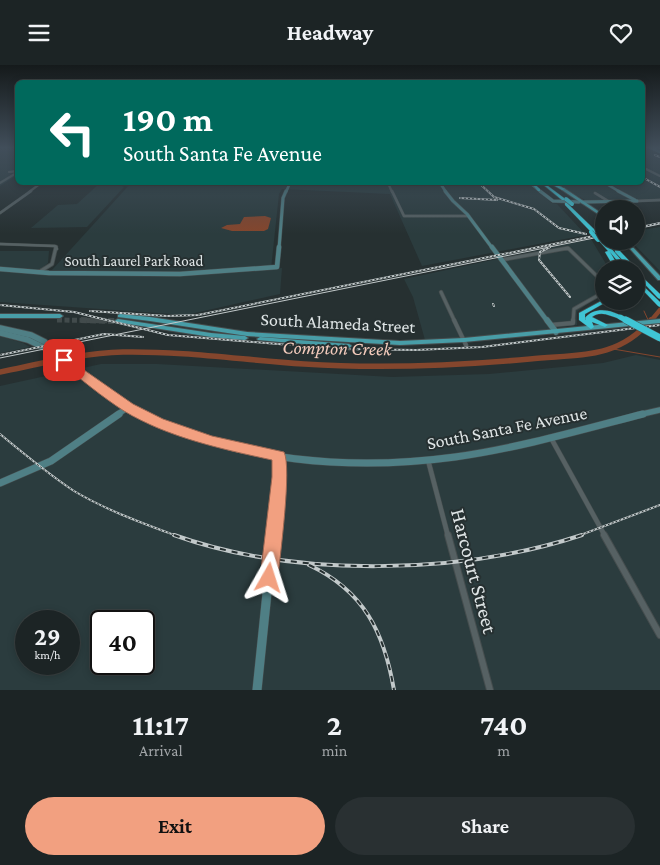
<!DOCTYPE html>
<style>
:root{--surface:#1c2425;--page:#293032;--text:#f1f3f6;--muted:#a0a4a7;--line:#3a4142;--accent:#f2a080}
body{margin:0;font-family:"Crimson Pro",serif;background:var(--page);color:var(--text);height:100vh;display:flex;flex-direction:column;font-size:19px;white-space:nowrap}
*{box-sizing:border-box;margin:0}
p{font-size:16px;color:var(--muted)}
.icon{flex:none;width:28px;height:28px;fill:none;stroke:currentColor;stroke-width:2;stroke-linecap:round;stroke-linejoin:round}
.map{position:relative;height:625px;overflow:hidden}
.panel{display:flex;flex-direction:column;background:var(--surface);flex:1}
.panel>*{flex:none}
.top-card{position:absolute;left:15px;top:15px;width:630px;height:105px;border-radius:8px;box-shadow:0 2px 8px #0003,0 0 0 1px var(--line);background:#00695c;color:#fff;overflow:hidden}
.tools{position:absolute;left:595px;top:135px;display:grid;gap:10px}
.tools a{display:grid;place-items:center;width:50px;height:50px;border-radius:50%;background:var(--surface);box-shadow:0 2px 8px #0003,0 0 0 1px var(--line);font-size:25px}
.speed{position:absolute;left:15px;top:545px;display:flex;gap:10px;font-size:25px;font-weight:700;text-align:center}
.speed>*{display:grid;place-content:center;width:65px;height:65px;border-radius:50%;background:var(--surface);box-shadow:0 2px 8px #0003,0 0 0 1px var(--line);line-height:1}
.speed small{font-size:12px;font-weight:400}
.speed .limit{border:2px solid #111;border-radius:8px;background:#fff;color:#111}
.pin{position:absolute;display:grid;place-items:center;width:42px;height:42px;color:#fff;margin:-21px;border-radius:10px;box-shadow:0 2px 8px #0006}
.me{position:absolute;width:55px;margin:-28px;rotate:6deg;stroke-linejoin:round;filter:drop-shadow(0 0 4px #0008)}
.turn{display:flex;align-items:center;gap:18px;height:105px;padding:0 25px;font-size:22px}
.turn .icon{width:65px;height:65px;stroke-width:2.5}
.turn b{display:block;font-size:35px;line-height:42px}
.eta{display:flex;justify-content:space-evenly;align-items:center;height:85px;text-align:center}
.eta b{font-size:30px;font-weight:700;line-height:35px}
.button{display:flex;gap:10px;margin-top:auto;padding:10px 25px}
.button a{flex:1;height:58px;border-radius:30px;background:var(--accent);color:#111;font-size:20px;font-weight:700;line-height:58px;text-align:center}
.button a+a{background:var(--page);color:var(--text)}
header{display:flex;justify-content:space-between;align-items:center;height:65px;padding:0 25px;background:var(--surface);font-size:22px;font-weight:700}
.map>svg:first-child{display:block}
.built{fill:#2b3c3e;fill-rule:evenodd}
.water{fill:#84462d}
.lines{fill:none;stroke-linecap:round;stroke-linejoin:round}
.stream{stroke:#84462d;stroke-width:1}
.river-far1{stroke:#84462d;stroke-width:4.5}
.river{stroke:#84462d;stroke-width:5.5}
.primary-tunnel-far1{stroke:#424b4c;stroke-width:5;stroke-dasharray:5 2.5;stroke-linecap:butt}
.primary-tunnel{stroke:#424b4c;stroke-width:6;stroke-dasharray:6 3;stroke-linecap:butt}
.street-far5-casing{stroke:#454d4e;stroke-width:2.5}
.street-far4-casing{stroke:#454d4e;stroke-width:3}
.street-far3-casing{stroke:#454d4e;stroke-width:4.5}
.street-far2-casing{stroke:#454d4e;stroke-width:5}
.street-far1-casing{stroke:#454d4e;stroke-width:5.5}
.street-casing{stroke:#454d4e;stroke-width:8}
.secondary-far5-casing{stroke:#454d4e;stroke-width:3}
.secondary-far4-casing{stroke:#454d4e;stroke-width:4}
.secondary-far3-casing{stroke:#454d4e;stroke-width:5.5}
.secondary-far2-casing{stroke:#454d4e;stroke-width:7}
.secondary-far1-casing{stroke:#454d4e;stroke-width:8}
.secondary-casing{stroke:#454d4e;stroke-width:10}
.primary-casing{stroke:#454d4e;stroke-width:2}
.highway-casing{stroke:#454d4e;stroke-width:1}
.street-far5{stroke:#566163;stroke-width:2}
.street-far4{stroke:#566163;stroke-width:2.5}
.street-far3{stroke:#566163;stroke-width:3}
.street-far2{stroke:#566163;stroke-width:4}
.street-far1{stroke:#566163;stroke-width:4.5}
.street{stroke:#566163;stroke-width:6}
.secondary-far5{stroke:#4f7f85;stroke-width:2.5}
.secondary-far4{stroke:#4f7f85;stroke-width:3}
.secondary-far3{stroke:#4f7f85;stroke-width:4.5}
.secondary-far2{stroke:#4f7f85;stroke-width:5.5}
.secondary-far1{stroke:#4f7f85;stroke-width:7}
.secondary{stroke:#4f7f85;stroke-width:9}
.primary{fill:#489da7;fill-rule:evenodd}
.highway{fill:#3fc5d5;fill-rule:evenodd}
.tram{stroke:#c2c9ca;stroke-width:1}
.rail-far1-casing{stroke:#c2c9ca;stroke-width:2}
.rail-casing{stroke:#c2c9ca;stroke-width:4}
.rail-far1{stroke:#263031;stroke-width:1;stroke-dasharray:2;stroke-linecap:butt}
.rail{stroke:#263031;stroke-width:2;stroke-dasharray:6;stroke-linecap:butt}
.highway-bridge-far2-casing{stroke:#454d4e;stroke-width:4.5;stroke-linecap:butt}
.highway-bridge-far1-casing{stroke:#454d4e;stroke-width:6;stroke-linecap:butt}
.highway-bridge-casing{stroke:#454d4e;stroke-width:8;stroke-linecap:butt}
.highway-bridge-far2{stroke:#3fc5d5;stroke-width:4}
.highway-bridge-far1{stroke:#3fc5d5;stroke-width:5}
.highway-bridge{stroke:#3fc5d5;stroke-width:7}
.route{fill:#f2a080;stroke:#9d6853}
.labels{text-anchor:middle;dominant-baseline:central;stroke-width:4;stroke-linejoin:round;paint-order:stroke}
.far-street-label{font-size:15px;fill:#dfe5e6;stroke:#263031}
.street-label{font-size:18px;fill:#dfe5e6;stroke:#263031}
.water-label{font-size:19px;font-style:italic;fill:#f3cbbc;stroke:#263031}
.near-street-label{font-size:21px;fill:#dfe5e6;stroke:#263031}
</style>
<header><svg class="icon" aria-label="menu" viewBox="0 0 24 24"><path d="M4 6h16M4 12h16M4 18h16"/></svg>Headway<svg class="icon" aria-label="heart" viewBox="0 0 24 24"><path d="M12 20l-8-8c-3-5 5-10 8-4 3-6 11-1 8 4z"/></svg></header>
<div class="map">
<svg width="660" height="625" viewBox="0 0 660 625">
<rect width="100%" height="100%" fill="#263031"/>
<!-- built -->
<g class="built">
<path d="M0,82H17V110L0,121Z"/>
<path d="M643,84L660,92V134L585,135L555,118H642Z"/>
<path d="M100,118H128H125L122,121L124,122L87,162L31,163L58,140L77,139Z"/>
<path d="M131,118H528L552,138L557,139L586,170L422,201L390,129L282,124L279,129L271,204L282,203L280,229L186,250L0,237V186H49L48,198L40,205H52Z"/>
<path d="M660,162V206L631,176H636V166Z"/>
<path d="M591,174L609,204H604V230L588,238L577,247V260L506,270L425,275L413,232L404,214Z"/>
<path d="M0,271L23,278L30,282L0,288Z"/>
<path d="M636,290L660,295V625H0V321L101,299H157L392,312L489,309L603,298ZM26,556H69V599H26ZM101,556H144V599H101Z"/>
</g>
<!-- water -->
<path class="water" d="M265,151L271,153L268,164L264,166H232L221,163L227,160L240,159L244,152Z"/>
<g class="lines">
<!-- stream -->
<g class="stream">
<path d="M644,246L649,257"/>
<path d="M613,284L660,292"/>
</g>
<!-- river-far1 -->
<path class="river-far1" d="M650,257L660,245"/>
<!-- river -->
<path class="river" d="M0,307C40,299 82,288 123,287C184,286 243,295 304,299C380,304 453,301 530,294C578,289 617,295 651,255"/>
<!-- primary-tunnel-far1 -->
<path class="primary-tunnel-far1" d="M57,255L118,256"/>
<!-- primary-tunnel -->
<path class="primary-tunnel" d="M81,255L118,256"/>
<defs>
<g id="street-far5">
<path d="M650,83H660"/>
<path d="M642,102L660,111"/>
<path d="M9,107L18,106"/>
<path d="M0,118L18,107"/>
<path d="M388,118L392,127"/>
<path d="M127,120L128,118"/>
<path d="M29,127L41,118"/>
</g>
<g id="street-far4">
<path d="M392,126L404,151H469"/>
<path d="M595,128L608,136"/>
<path d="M637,136L660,135"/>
<path d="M0,148L31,126"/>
<path d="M0,179L55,181L57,184"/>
<path d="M565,184H569"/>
</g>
<g id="street-far3">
<path d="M501,195L568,183L604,218"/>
<path d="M39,207L52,199L56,182"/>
<path d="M441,227L455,257"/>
<path d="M573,257L574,244L604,227"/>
</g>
<g id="street-far2">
<path d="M454,255L466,280"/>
<path d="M551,260L573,258V255"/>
</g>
<g id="street-far1">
<path d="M551,373L605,471"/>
<path d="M428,395L448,471"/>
</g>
<g id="street">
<path d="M448,470L490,625"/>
<path d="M604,470L660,570"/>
</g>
<g id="secondary-far5">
<path d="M649,82L660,87"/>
<path d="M440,118L446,127"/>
<path d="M530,118L541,127"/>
<path d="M554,118L563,124"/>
<path d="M605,118L620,127"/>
<path d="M286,127L290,118"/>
</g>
<g id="secondary-far4">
<path d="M445,126L453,136L467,149L493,184"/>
<path d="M540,126L553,136L579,137"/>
<path d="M618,126L635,135"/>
<path d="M582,137L637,136"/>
<path d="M279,184L283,133L286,126"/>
</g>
<g id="secondary-far3">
<path d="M492,182L548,257"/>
<path d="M0,204L49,208L180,209L277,202L279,182"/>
</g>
<g id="secondary-far2">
<path d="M547,255L556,267"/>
<path d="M0,263L31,270L45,277L55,288L100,323L143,350"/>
<path d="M0,268L28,275L55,288"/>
<path d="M117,350L128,342"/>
<path d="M638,350L660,345"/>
</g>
<g id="secondary-far1">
<path d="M141,349C236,397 351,406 455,392C519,383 581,365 643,349"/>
<path d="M0,418L51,396L119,349"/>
<path d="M273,471L279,412V391"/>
</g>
<path id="secondary" d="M257,625L273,470"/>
<g id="primary">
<path d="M562,123H564L604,150V153L562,125Z"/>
<path d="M623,176H627L660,211V215H658Z"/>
<path d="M0,249H60L63,251L60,253H0Z"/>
<path d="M120,249L150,252L247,267L400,276L464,273L660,254V258L464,277L400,280L247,271L150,256L118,252V250Z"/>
<path d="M118,254L211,268L245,271L248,273L245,275L211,272L116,257L115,256L116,255Z"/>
<path d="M260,272L349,279L352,281L349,283L258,275L257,274Z"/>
</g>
<g id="highway">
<path d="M531,118H533L540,124V126H538Z"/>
<path d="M541,118H544L564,133V135H562Z"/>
<path d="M549,118H553L565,124L562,125Z"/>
<path d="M565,138H567L596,166V168H592L565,140Z"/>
<path d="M599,174H603L629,204H624L610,187L620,204H615L605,187L608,186L599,176Z"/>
<path d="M615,185H619L636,203V204H631L615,187Z"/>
<path d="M636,206L660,229V234L658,233L636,210Z"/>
<path d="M636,214L660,237V242L658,241L636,218Z"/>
<path d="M603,235L604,236H608L585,249V254L586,255L585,253C595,241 612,245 623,252L620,254C610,251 601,245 592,252L608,260L605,262L592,257L594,262L591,264L579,255V248Z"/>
</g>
</defs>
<!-- street-far5 casing -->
<use href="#street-far5" class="street-far5-casing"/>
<!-- street-far4 casing -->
<use href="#street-far4" class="street-far4-casing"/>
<!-- street-far3 casing -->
<use href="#street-far3" class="street-far3-casing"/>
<!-- street-far2 casing -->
<use href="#street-far2" class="street-far2-casing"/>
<!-- street-far1 casing -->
<use href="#street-far1" class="street-far1-casing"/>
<!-- street casing -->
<use href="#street" class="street-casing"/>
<!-- secondary-far5 casing -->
<use href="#secondary-far5" class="secondary-far5-casing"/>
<!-- secondary-far4 casing -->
<use href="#secondary-far4" class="secondary-far4-casing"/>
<!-- secondary-far3 casing -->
<use href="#secondary-far3" class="secondary-far3-casing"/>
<!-- secondary-far2 casing -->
<use href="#secondary-far2" class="secondary-far2-casing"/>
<!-- secondary-far1 casing -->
<use href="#secondary-far1" class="secondary-far1-casing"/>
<!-- secondary casing -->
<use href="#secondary" class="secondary-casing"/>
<!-- primary casing -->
<use href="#primary" class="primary-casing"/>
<!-- highway casing -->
<use href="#highway" class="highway-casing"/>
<!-- street-far5 -->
<use href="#street-far5" class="street-far5"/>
<!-- street-far4 -->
<use href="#street-far4" class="street-far4"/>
<!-- street-far3 -->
<use href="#street-far3" class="street-far3"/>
<!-- street-far2 -->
<use href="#street-far2" class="street-far2"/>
<!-- street-far1 -->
<use href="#street-far1" class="street-far1"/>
<!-- street -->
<use href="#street" class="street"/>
<!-- secondary-far5 -->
<use href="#secondary-far5" class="secondary-far5"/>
<!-- secondary-far4 -->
<use href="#secondary-far4" class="secondary-far4"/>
<!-- secondary-far3 -->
<use href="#secondary-far3" class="secondary-far3"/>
<!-- secondary-far2 -->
<use href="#secondary-far2" class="secondary-far2"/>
<!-- secondary-far1 -->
<use href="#secondary-far1" class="secondary-far1"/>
<!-- secondary -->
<use href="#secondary" class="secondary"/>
<!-- primary -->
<use href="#primary" class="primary"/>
<!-- highway -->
<use href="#highway" class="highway"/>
<!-- tram -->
<g class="tram">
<path d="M636,164L660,159"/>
<path d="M0,293L604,171"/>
</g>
<defs>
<g id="rail-far1">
<path d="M655,90L660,92"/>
<path d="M642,112L660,122"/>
<path d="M479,118L494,132L534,144L559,163L586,169"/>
<path d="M460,133L497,135"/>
<path d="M636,163L660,158"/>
<path d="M550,182L540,187L539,195L570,232"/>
<path d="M493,239L494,241"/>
<path d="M0,240L74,247L168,270L339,284L416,285L482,282L660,260"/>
<path d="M90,246L167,251L198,250L604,169"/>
<path d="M0,290L104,269L143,272"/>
<path d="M0,369C24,389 48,409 74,426C106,445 142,458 177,471"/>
<path d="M578,471L660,440"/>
</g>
<g id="rail">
<path d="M174,470C294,513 461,510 582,470"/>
<path d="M309,500C364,526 384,567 394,625"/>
</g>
</defs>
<!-- rail-far1 casing -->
<use href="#rail-far1" class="rail-far1-casing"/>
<!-- rail casing -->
<use href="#rail" class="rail-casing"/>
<!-- rail-far1 -->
<use href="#rail-far1" class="rail-far1"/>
<!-- rail -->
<use href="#rail" class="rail"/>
<defs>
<g id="highway-bridge-far2">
<path d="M566,134L572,139"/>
<path d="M599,166L604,171"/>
<path d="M591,167L598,175"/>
</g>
<path id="highway-bridge-far1" d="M620,252L629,257"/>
<path id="highway-bridge" d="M626,255L660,273"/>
</defs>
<!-- highway-bridge-far2 casing -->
<use href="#highway-bridge-far2" class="highway-bridge-far2-casing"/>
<!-- highway-bridge-far1 casing -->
<use href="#highway-bridge-far1" class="highway-bridge-far1-casing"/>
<!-- highway-bridge casing -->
<use href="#highway-bridge" class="highway-bridge-casing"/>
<!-- highway-bridge-far2 -->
<use href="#highway-bridge-far2" class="highway-bridge-far2"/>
<!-- highway-bridge-far1 -->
<use href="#highway-bridge-far1" class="highway-bridge-far1"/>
<!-- highway-bridge -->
<use href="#highway-bridge" class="highway-bridge"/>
</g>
<!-- sky -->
<linearGradient id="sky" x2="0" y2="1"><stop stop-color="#151a1b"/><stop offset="0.49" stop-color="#414e5a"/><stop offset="1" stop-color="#414e5a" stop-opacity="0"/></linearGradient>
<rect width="660" height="169" fill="url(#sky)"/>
<!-- route -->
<path class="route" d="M64,291L133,339L163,354L212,371L284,387C292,403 280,490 278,513L275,519L269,521L263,519L260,513L272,412V395C222,384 169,373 124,346C102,332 81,314 60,298L59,295Z"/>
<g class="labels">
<!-- far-street labels -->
<g class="far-street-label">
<text x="134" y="196">South Laurel Park Road</text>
</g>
<!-- street labels -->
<g class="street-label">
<text transform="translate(338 258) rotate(3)">South Alameda Street</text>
<text transform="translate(507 363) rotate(-11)">South Santa Fe Avenue</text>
</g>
<!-- water labels -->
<g class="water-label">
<text transform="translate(337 283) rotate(1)">Compton Creek</text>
</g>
<!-- near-street labels -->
<g class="near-street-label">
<text transform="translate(474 506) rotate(75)">Harcourt Street</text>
</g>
</g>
</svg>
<div class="tools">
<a><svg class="icon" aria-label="sound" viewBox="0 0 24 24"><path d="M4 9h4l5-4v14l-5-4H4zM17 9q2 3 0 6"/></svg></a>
<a><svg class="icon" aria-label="layers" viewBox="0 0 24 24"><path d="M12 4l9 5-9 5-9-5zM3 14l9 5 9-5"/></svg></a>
</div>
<div class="speed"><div>29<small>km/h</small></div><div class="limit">40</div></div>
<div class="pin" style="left:64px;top:295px;background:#d93025"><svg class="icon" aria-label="arrive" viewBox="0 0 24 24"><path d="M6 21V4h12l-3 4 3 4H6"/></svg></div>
<svg class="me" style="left:269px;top:513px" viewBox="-20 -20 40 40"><path d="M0-17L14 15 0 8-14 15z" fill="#f2a080" stroke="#fff" stroke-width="4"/></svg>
<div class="top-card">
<div class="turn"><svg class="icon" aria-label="left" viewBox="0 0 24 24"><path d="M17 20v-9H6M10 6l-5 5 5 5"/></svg><div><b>190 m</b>South Santa Fe Avenue</div></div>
</div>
</div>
<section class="panel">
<div class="eta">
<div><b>11:17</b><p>Arrival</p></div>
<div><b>2</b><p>min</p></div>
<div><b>740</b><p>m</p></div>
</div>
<div class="button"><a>Exit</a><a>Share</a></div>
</section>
